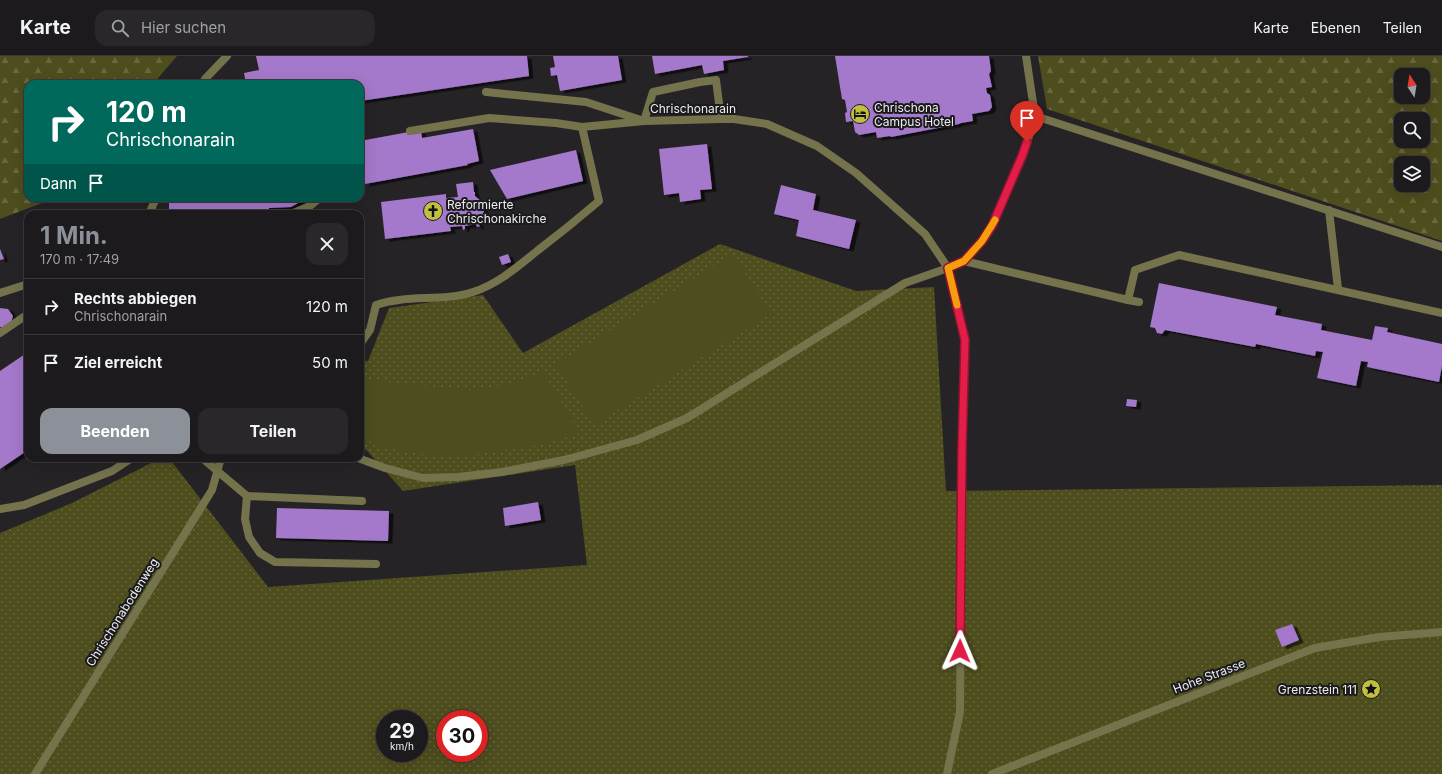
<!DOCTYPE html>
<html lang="de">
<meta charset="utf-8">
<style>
:root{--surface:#1c1a1c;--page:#292729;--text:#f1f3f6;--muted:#a0a1a3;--line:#3a383b;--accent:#8c9099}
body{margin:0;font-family:Inter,sans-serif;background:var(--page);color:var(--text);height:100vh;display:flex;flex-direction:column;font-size:15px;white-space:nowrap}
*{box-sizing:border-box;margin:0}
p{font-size:13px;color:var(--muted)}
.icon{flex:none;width:22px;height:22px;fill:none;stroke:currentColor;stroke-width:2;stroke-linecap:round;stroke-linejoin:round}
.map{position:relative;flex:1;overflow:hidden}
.drawer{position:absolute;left:24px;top:154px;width:340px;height:252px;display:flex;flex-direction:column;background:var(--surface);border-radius:12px;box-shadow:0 4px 16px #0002,0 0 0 1px var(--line)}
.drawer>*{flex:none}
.banner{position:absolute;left:24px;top:24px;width:340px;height:122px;border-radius:12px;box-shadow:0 4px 16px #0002,0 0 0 1px var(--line);background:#00695c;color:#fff;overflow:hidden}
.needle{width:26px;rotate:348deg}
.controls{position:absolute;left:1394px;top:12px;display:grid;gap:8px}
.controls a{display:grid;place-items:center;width:36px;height:36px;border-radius:8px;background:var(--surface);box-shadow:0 4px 16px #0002,0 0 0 1px var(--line);font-size:20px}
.speed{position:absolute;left:376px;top:654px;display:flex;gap:8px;font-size:20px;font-weight:700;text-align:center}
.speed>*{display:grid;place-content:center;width:52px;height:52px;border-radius:50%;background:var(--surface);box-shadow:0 4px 16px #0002,0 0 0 1px var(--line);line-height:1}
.speed small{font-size:10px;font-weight:400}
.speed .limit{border:6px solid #d22;background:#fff;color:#111}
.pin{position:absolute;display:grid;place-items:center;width:34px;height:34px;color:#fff;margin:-41px -17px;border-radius:50% 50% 50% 0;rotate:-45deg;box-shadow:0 0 4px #0007}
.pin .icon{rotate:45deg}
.me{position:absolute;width:44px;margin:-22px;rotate:1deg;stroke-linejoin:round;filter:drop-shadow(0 0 3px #0008)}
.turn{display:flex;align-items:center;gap:14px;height:84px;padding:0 16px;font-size:18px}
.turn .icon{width:52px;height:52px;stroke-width:2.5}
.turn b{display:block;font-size:28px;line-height:34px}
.then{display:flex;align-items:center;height:38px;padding:0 16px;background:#0003;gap:8px;font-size:15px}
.round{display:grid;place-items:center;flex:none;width:42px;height:42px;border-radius:12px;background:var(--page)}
.headline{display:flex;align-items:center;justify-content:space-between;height:68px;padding:0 16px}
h1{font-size:24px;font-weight:700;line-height:30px;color:var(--accent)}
.button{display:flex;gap:8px;margin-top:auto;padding:8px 16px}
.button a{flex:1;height:46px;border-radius:12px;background:var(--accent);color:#fff;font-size:16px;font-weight:700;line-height:46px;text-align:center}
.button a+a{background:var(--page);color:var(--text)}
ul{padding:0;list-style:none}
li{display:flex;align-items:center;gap:12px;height:56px;padding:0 16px;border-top:1px solid var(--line)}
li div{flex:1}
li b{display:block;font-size:15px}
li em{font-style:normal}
header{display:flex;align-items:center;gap:24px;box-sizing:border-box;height:56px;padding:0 20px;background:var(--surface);border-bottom:1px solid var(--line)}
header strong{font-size:19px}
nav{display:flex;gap:22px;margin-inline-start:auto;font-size:14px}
.search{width:280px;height:36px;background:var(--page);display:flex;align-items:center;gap:10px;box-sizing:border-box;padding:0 14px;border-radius:12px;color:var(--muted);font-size:15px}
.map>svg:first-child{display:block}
.grass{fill:url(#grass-dots);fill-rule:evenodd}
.forest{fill:url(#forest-firs);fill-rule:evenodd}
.pitch{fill:#4e4d1d}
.building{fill:#a478ca;filter:url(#shadow)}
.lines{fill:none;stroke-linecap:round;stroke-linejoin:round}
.lane{stroke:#74734c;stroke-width:8}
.street{stroke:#74734c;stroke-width:8}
.route-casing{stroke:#92132f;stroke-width:10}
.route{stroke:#e11d48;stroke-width:7}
.slow{stroke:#f59e0b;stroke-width:7}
.labels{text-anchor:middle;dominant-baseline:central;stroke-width:4;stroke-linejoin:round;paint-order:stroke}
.poi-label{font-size:12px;fill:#edecee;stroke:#1b1a1d;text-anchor:start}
.street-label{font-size:12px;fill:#edecee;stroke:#1b1a1d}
</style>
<header>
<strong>Karte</strong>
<div class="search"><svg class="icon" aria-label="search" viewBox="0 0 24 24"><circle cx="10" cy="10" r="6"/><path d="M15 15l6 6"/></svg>Hier suchen</div>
<nav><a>Karte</a><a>Ebenen</a><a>Teilen</a></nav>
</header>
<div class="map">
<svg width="1442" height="718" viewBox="0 0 1442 718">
<defs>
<pattern id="grass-dots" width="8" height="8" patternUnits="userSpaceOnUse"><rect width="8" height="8" fill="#4e4d1d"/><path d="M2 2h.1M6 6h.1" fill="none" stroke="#68673e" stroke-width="1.8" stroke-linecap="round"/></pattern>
<pattern id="forest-firs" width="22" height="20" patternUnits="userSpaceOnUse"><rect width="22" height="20" fill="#4e4d1d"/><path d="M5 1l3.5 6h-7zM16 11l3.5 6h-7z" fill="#68673e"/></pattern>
<filter id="shadow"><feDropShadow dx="4.5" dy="2.5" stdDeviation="0" flood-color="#0009"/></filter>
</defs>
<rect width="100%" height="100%" fill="#252326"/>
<!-- grass -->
<path class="grass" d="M720,188L856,235L934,231L946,435L1442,429V718H0V477L72,447L161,402H169L268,531L587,509L575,409L403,435L360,387V304L368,305L389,252L483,239L523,297ZM385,663H419V697H385ZM445,663H479V697H445Z"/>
<!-- forest -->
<g class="forest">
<path d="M0,0H177L153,28H28V142H55L0,163Z"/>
<path d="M1038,0H1442V185L1047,53ZM1401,19H1423V41H1401ZM1401,63H1423V85H1401ZM1401,107H1423V129H1401Z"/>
</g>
<!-- pitch -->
<g class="pitch">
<path d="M733,198L771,258L594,369L556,308Z"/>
<path d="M543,316L581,377L544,388L492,396L453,401L413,397L377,390L360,379V323L466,334L487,333L524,324Z"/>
</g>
<!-- building -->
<g class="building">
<path d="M256,0H527L529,20L360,45V28H246L244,17L259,14Z"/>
<path d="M553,0H618L622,24L560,35L557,19L551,20L550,12L555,11Z"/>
<path d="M652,0H748V1L723,5L724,14L704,18L702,9L655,18Z"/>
<path d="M835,0H989L991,15L989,18L992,31L986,32L987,37L990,39L992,51L989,55L972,58L973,65L961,67L959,68L891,81L890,80L877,82L876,76L859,79L855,76L853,65L846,66L845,57L847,56L845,44L842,43Z"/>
<path d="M473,73L479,105L467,108L468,109L365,128L360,97V85L414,75H421L422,82Z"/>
<path d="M707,88L712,133L700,134L701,143L680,146L679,137L664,139L659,93Z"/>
<path d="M576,94L583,125L507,143L490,114Z"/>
<path d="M473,126L474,136H475V140L482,146L485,144L486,146L483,147L484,157L488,158L487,160L484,159L478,167L480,170L477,171L476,168L465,170V173L463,174L462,170L450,171L451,175L385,183L381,146L446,138V142L458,141L456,128Z"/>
<path d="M781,129L816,138L813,154L856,164L849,193L796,180L799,164L774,158Z"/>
<path d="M208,142H305V143L291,151L269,152V158H158V155H169V144Z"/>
<path d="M105,154L113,158H103Z"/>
<path d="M0,193L4,203L0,204Z"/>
<path d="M508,198L511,206L502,209L499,201Z"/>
<path d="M1159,227L1277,251L1275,259L1322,268L1321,274L1372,284L1375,270L1388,272L1387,276L1442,288V310L1439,326L1367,311L1368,306L1361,305L1356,330L1317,322L1323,296L1316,295L1315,300L1256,288L1255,291L1165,274L1162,278L1157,277L1155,272L1150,271Z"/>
<path d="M0,252L8,253L13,260L11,267L5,272L0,271Z"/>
<path d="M28,296V394L0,413V315Z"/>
<path d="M1127,343L1137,344L1136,351L1126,350Z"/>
<path d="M538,446L541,464L505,470L503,452Z"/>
<path d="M277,452L389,455L388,485L276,482Z"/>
<path d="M1292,568L1299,584L1282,591L1275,574Z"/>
</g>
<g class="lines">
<!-- lane -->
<g class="lane">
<path d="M486,36L586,46L644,65L653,36L700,26L716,24L721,63"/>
<path d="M1329,154L1338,233"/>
<path d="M291,158L310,150L320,142"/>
<path d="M964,205L1128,244L1135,214L1179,199L1442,257"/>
<path d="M1128,244L1139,246"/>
<path d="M0,277L28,258"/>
<path d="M360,288L370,274L376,249C407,238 442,246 473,236C498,228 517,211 537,195C558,179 579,162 599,145L582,71"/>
<path d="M202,402L247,440L245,463L249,481L260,497L275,506L376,508"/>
<path d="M358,402L385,412L423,422L458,421L502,416L564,404L637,384L687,362L905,227L948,212"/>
<path d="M247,440L362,445"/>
<path d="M0,453L24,449L112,415L132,402"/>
</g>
<!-- street -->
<g class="street">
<path d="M1026,0L1035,60L1442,191"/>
<path d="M203,28L205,23L227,0"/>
<path d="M410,75L489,62L556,67L582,71L644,65L721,63H734L767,68L817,90L856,117L925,178L948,212L965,284L962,393L960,656L947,718"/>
<path d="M149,158L156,142"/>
<path d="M948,212L964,205L982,185L992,170L1023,100L1035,60"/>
<path d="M0,237L28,228"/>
<path d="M35,718L212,434L221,402"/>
<path d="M992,718L1315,592L1379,581L1442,576"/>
</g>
</g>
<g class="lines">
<defs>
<path id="route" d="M960,595L962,393L965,284L948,212L964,205L982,185L992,170L1022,100L1027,86"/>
</defs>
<!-- route casing -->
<use href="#route" class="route-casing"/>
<!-- route -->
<use href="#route" class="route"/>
<!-- slow -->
<path class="slow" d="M957,249L948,212L964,205L982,185L995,164"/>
</g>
<!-- icons -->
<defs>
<symbol id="hotel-disc" viewBox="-11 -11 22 22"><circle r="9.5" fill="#c1be40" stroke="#1b1a1d"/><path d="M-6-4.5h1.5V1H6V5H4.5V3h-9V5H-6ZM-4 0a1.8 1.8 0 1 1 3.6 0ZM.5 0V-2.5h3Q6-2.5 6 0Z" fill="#111"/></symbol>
<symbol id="church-disc" viewBox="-11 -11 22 22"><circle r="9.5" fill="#c1be40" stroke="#1b1a1d"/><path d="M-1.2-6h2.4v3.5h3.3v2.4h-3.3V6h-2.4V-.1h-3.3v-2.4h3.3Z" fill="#111"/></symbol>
<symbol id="sight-disc" viewBox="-11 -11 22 22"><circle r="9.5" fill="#c1be40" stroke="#1b1a1d"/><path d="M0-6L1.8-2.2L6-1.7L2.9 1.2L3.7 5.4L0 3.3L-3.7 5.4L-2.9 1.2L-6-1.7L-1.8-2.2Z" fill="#111"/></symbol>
</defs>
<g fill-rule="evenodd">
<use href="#hotel-disc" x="849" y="47" width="22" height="22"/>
<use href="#church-disc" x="422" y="144" width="22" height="22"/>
<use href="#sight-disc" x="1360" y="622" width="22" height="22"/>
</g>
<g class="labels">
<!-- poi labels -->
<g class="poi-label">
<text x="874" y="51">Chrischona<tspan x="874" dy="14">Campus Hotel</tspan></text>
<text x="447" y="148">Reformierte<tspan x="447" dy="14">Chrischonakirche</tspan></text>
<text x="1357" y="633" text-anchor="end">Grenzstein 111</text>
</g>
<!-- street labels -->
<g class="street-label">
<text x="693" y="52">Chrischonarain</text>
<text transform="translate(122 556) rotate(-58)">Chrischonabodenweg</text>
<text transform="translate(1209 620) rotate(-21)">Hohe Strasse</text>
</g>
</g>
</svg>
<div class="controls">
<a><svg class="needle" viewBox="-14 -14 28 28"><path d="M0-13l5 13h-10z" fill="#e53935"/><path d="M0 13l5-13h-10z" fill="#a0a1a3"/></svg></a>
<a><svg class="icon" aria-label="search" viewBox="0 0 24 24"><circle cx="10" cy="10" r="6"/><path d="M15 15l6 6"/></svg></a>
<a><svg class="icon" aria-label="layers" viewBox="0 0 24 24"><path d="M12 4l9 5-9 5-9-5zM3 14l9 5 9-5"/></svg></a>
</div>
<div class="speed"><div>29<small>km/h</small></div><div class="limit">30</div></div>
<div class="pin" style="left:1027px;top:86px;background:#d93025"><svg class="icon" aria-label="arrive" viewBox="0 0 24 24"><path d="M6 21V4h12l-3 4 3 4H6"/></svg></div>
<svg class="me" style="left:960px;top:595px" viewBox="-20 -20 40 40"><path d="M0-17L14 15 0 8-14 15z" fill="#e11d48" stroke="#fff" stroke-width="4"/></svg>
<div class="banner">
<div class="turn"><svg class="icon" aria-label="right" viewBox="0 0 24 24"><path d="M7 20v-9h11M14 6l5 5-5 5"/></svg><div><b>120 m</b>Chrischonarain</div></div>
<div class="then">Dann<svg class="icon" aria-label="arrive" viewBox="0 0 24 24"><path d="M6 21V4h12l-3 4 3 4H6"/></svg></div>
</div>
<section class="drawer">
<div class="headline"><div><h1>1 Min.</h1><p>170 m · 17:49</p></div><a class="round"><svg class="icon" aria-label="close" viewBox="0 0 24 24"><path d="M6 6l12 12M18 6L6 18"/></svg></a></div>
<ul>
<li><svg class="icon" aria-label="right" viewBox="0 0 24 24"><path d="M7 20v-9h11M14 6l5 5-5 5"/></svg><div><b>Rechts abbiegen</b><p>Chrischonarain</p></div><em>120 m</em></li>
<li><svg class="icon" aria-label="arrive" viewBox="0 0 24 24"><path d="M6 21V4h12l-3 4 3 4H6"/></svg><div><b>Ziel erreicht</b></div><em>50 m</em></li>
</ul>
<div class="button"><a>Beenden</a><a>Teilen</a></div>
</section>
</div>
